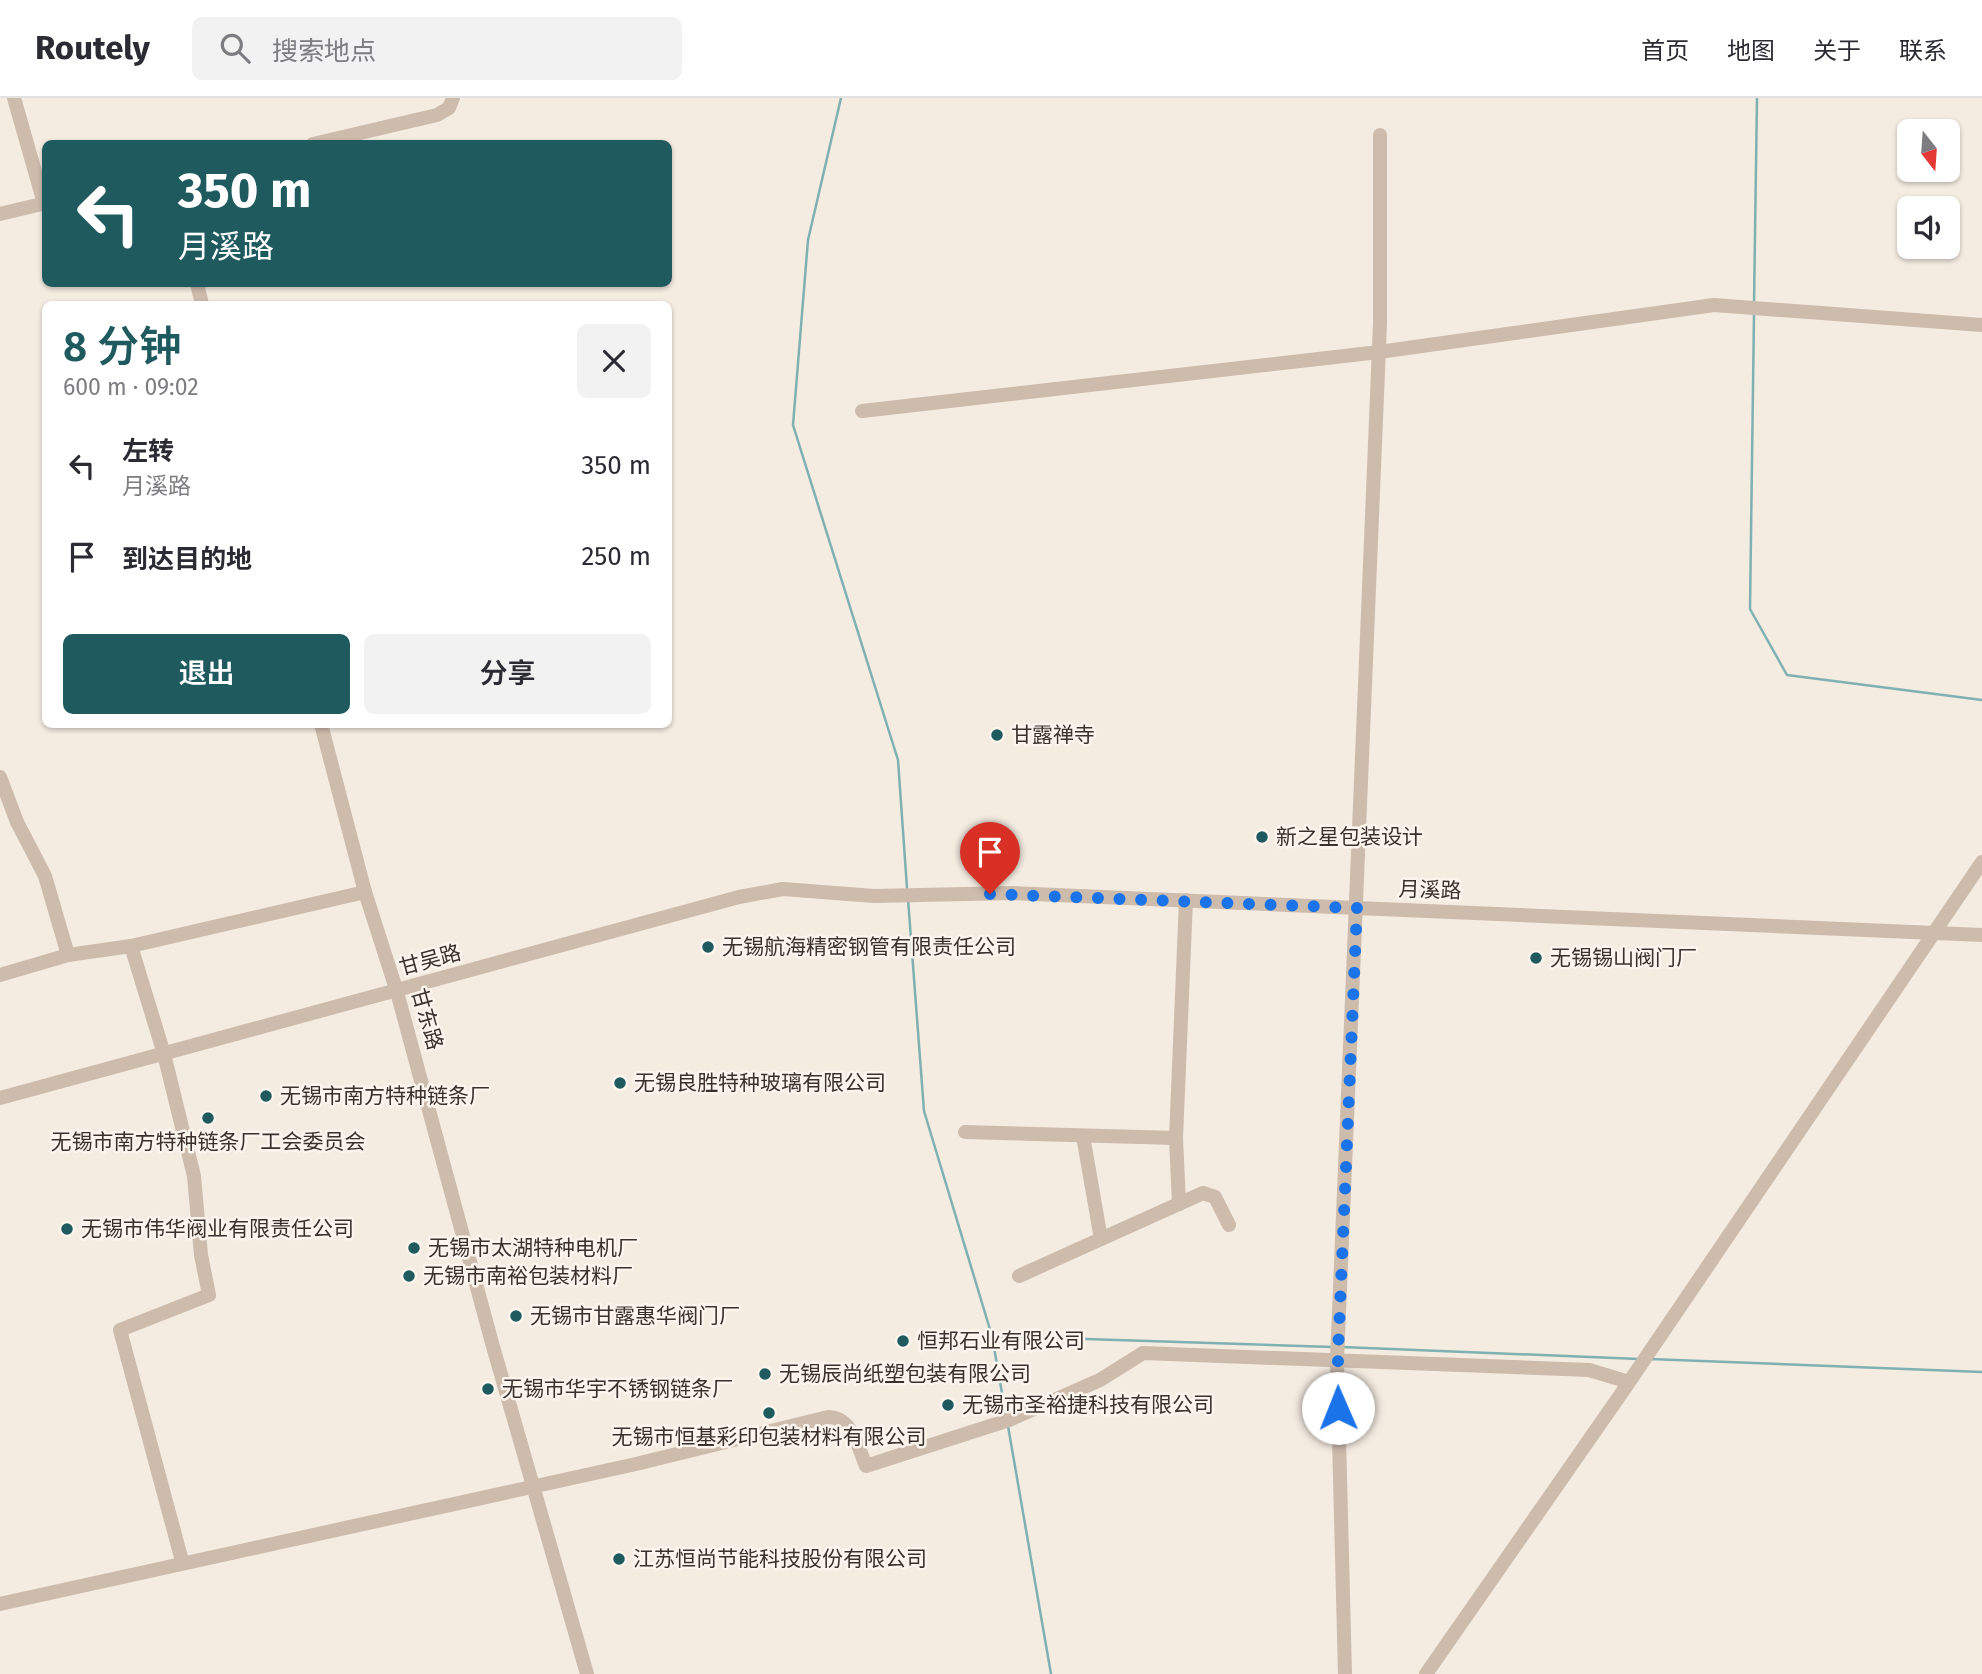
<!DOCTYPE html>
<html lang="zh">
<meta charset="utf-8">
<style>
:root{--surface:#fff;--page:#f2f2f3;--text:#2b2b33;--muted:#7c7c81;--line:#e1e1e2;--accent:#1f5a5e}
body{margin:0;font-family:"Fira Sans","Noto Sans SC",sans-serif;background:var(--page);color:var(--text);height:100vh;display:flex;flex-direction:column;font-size:26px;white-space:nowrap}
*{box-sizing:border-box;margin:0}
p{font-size:23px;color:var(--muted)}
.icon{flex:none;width:38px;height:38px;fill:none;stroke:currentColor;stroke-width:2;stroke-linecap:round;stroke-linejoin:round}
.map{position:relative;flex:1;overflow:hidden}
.side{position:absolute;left:42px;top:203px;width:630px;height:427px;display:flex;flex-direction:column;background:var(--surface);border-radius:10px;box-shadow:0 2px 5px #0004}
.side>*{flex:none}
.banner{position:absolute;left:42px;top:42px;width:630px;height:147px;border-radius:10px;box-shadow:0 2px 5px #0004;background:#1f5a5e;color:#fff;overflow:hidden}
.needle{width:46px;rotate:163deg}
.tools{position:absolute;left:1897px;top:21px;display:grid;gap:14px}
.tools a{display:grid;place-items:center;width:63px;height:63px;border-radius:10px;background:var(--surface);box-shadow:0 2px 5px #0004;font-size:35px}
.pin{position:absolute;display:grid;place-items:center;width:60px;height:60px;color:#fff;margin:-72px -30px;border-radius:50% 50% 50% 0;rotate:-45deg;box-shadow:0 0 7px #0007}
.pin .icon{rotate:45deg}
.me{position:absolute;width:77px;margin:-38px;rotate:359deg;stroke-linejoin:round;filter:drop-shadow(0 0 5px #0008)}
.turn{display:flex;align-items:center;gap:24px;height:147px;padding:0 21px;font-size:32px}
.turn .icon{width:91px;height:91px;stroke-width:2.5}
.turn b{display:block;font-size:49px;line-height:60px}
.round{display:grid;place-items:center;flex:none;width:74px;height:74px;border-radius:10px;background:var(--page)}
.summary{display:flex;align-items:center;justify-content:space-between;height:119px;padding:0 21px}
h1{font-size:42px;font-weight:600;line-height:52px;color:var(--accent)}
.button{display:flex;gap:14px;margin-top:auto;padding:14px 21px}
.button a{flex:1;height:80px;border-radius:10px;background:var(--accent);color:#fff;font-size:28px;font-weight:600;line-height:80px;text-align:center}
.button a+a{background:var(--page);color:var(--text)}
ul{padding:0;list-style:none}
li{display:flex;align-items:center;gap:21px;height:91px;padding:0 21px}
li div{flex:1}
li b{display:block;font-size:26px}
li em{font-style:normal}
header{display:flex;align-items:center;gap:42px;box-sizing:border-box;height:98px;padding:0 35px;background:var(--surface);border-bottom:2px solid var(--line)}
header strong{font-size:33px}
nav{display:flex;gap:38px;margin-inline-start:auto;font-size:24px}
.search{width:490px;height:63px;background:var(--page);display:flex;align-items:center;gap:18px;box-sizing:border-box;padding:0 24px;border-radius:10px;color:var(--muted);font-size:26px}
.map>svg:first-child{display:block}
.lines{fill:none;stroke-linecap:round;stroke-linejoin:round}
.stream{stroke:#7fb0b2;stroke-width:2.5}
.minor{stroke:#cdbbac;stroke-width:14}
.route{stroke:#1a73e8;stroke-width:12;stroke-dasharray:0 21.6}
.poi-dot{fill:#1f5a5e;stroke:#fbf5ee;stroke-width:2.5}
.labels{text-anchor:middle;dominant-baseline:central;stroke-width:5;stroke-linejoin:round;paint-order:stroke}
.poi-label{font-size:21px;fill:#3b302b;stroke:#fbf5ee;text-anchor:start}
.street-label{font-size:21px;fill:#3b302b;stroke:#fbf5ee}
</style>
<header>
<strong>Routely</strong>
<div class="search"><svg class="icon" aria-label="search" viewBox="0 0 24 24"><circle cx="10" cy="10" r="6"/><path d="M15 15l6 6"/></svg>搜索地点</div>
<nav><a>首页</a><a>地图</a><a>关于</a><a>联系</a></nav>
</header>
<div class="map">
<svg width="1982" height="1576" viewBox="0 0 1982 1576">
<rect width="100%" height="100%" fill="#f4ebe1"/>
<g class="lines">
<!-- stream -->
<g class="stream">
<path d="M841,0L808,142L793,327L898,662L907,790"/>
<path d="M1754,206L1757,0"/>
<path d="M1754,216L1750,511L1787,577L1982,602"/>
<path d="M908,801L924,1013L992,1238L1006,1318"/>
<path d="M992,1238L1332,1249"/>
<path d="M1342,1249L1639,1261"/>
<path d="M1650,1261L1982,1274"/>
<path d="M1008,1328L1051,1576"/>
</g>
<!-- minor -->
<g class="minor">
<path d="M14,0L44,105"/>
<path d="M313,46L437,17L449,10L453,0"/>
<path d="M0,116L46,105"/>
<path d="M197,186L202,206"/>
<path d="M862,313L1379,254L1714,207L1982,227"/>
<path d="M321,626L365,794L397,894L492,1245L587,1576"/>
<path d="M0,679L17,724L45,778L68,857"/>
<path d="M131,848L164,956L194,1078L201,1157L209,1197L120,1232L182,1463"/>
<path d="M0,877L68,857L131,848L365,794"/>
<path d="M0,1000L739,799L783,791L874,798L1012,795L1982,837"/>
<path d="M965,1034L1176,1040"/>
<path d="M1083,1038L1101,1141"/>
<path d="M1179,1106L1176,1040L1186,802"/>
<path d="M1019,1178L1203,1095L1215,1099L1229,1127"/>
<path d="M0,1506L636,1366L828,1319C852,1319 858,1349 866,1368L1009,1322L1100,1282L1143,1255L1589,1272L1629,1284"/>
<path d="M1345,1576L1337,1262L1380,225V37"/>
<path d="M1426,1576L1623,1293L1982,764"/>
</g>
</g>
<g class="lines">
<!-- route -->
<path class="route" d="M990,796L1357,810L1338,1256V1310"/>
</g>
<!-- markers -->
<g class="poi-dot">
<circle cx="997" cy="637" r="7"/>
<circle cx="1262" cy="739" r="7"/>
<circle cx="708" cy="849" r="7"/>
<circle cx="1536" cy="860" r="7"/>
<circle cx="620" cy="985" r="7"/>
<circle cx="266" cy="998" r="7"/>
<circle cx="208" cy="1020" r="7"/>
<circle cx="67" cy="1131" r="7"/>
<circle cx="414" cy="1150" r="7"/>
<circle cx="409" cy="1178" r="7"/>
<circle cx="516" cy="1218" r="7"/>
<circle cx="903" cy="1243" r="7"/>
<circle cx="765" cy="1276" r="7"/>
<circle cx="488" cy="1291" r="7"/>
<circle cx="948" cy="1307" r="7"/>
<circle cx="769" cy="1315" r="7"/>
<circle cx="619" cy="1461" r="7"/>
</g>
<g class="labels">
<!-- poi labels -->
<g class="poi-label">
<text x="1011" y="637">甘露禅寺</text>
<text x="1276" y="739">新之星包装设计</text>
<text x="722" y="849">无锡航海精密钢管有限责任公司</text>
<text x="1550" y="860">无锡锡山阀门厂</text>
<text x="634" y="985">无锡良胜特种玻璃有限公司</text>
<text x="280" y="998">无锡市南方特种链条厂</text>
<text x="208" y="1044" text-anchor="middle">无锡市南方特种链条厂工会委员会</text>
<text x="81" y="1131">无锡市伟华阀业有限责任公司</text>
<text x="428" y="1150">无锡市太湖特种电机厂</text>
<text x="423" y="1178">无锡市南裕包装材料厂</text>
<text x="530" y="1218">无锡市甘露惠华阀门厂</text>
<text x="917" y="1243">恒邦石业有限公司</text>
<text x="779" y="1276">无锡辰尚纸塑包装有限公司</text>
<text x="502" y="1291">无锡市华宇不锈钢链条厂</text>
<text x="962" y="1307">无锡市圣裕捷科技有限公司</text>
<text x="769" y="1339" text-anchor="middle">无锡市恒基彩印包装材料有限公司</text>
<text x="633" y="1461">江苏恒尚节能科技股份有限公司</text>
</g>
<!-- street labels -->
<g class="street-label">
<text transform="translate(1430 792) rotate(2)">月溪路</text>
<text transform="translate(430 862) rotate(-15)">甘吴路</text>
<text transform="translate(427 921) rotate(74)">甘东路</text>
</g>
</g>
</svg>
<div class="tools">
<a><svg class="needle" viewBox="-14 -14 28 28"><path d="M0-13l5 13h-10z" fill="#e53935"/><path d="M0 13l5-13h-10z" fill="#7c7c81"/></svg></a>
<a><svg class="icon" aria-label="sound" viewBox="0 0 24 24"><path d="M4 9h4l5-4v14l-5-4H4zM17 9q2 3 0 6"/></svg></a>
</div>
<div class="pin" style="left:990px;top:796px;background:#d93025"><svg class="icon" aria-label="arrive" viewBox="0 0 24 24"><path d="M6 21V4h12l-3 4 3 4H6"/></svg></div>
<svg class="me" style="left:1338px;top:1310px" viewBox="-20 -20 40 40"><circle r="19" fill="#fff"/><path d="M0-13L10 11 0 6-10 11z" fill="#1a73e8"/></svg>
<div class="banner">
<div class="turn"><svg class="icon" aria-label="left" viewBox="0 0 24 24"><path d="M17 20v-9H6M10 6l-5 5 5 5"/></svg><div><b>350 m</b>月溪路</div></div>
</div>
<section class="side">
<div class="summary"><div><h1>8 分钟</h1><p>600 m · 09:02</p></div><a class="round"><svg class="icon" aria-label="close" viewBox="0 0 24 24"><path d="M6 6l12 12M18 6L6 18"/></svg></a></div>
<ul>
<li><svg class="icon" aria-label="left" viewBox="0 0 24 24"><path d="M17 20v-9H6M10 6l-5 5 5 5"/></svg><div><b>左转</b><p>月溪路</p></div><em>350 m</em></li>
<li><svg class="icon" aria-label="arrive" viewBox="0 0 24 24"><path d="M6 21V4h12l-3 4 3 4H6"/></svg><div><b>到达目的地</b></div><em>250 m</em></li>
</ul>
<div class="button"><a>退出</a><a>分享</a></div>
</section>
</div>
